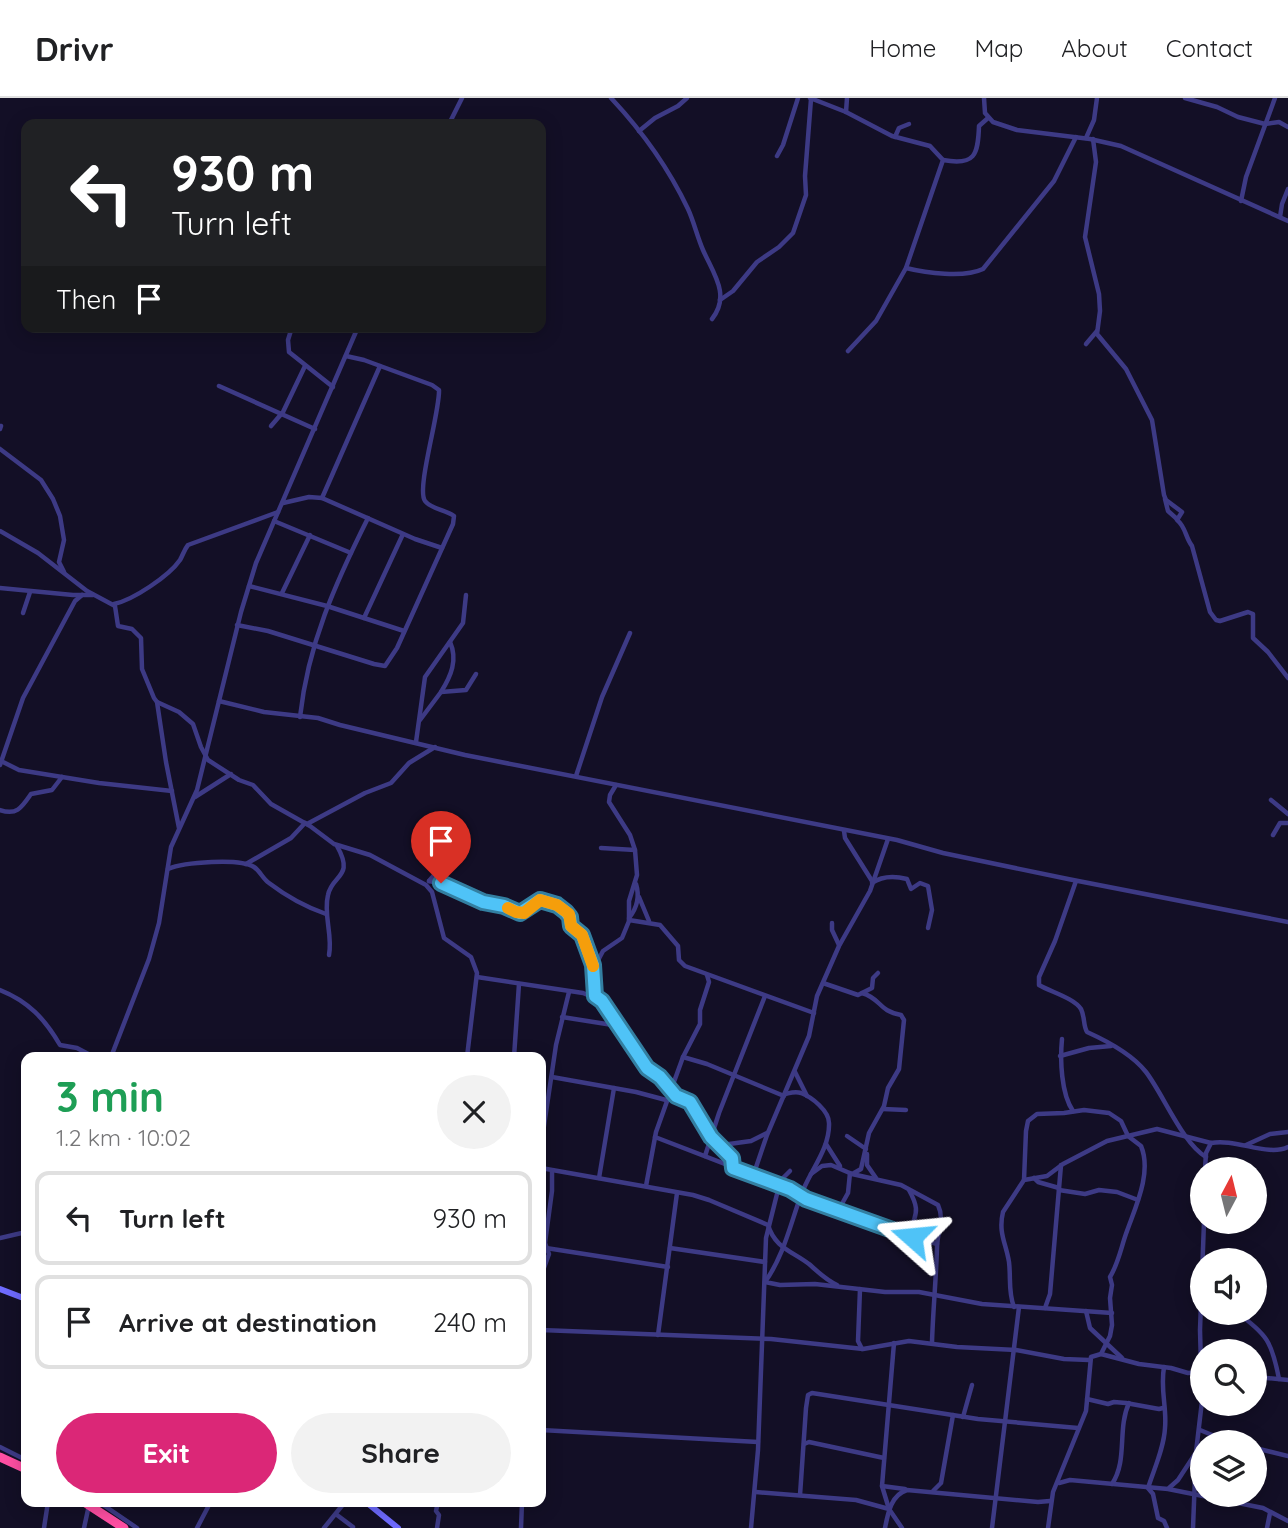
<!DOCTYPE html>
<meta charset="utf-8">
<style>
:root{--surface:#fff;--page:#f2f2f2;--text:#202124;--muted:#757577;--line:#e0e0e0;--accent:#db2777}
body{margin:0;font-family:Quicksand,sans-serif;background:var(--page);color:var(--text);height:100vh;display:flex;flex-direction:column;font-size:26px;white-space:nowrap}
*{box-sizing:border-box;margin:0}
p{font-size:23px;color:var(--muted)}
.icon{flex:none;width:38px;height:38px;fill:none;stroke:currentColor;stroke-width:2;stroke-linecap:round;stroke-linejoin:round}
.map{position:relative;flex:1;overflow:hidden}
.panel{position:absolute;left:21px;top:954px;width:525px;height:455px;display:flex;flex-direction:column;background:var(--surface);border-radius:14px;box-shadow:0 4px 18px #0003}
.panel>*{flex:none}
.top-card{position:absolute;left:21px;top:21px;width:525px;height:214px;border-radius:14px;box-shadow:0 4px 18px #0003;background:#202124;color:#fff;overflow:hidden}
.needle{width:46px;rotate:7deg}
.controls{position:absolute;left:1190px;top:1059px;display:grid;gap:14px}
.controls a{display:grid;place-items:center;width:77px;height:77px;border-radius:50%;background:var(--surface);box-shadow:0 4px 18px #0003;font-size:35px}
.pin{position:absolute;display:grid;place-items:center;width:60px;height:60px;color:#fff;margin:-72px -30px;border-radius:50% 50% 50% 0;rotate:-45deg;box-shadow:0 0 7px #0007}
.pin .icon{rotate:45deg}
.me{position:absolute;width:77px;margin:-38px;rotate:288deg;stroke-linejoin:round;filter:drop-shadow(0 0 5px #0008)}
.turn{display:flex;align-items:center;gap:24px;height:147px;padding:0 35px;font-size:32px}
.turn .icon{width:91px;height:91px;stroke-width:2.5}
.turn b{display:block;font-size:49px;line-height:60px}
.then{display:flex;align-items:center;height:66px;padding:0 35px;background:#0003;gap:14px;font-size:26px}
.round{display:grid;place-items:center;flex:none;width:74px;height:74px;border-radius:37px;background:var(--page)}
.overview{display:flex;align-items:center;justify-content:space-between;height:119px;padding:0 35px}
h1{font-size:42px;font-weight:700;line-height:52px;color:#1e9e55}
.action{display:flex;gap:14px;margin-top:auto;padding:14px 35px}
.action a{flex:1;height:80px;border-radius:42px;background:var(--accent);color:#fff;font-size:28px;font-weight:700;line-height:80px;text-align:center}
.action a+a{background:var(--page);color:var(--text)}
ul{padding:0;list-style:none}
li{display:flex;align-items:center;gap:21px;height:94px;margin:0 14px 10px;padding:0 21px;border:4px solid var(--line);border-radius:14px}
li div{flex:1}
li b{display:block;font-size:26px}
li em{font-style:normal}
header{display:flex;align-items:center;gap:42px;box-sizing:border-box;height:98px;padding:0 35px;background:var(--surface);border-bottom:2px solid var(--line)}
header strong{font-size:33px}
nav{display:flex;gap:38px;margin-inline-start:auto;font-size:24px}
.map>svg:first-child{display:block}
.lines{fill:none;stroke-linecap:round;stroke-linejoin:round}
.street{stroke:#3d3a85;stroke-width:4.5}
.secondary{stroke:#6f6bff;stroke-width:6}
.highway{stroke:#ff4fa3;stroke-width:9}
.route-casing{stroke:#337fa1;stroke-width:18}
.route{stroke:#4fc3f7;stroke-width:12}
.slow{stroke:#f59e0b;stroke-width:12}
</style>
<header>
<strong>Drivr</strong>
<nav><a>Home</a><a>Map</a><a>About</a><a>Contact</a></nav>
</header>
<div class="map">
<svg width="1288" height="1430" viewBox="0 0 1288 1430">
<rect width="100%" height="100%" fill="#130f26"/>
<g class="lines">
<!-- street -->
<g class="street">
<path d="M611,0C641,32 669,71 688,111C694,124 697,138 703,152C713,175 731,197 712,221"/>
<path d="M810,0L846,14L892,38L930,48L943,62L906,170L876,223L848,253"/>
<path d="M984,0L985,15L993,24L1017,32L1090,41L1121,48L1288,123"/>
<path d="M1185,0L1217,9L1238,19L1265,26L1279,24L1288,29"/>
<path d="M846,14L847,0"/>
<path d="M449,26L462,0"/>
<path d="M639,33L655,20L678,8L687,0"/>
<path d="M895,39L899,30L909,26"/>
<path d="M1086,40L1094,22L1097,0"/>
<path d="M1093,41L1096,64L1085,139L1099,196L1100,213L1097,236L1126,271L1152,322L1164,397L1166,402L1182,414L1177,422C1186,429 1185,439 1192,448L1210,514L1216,522L1220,523L1248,514L1253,516V540L1268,554L1288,580"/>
<path d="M777,58L783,47L798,0"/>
<path d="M943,62C975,68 978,57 979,28L988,20"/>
<path d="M1241,103L1246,79L1275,0"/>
<path d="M1280,119L1282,106L1288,91"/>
<path d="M906,170C926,175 964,180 983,171L1054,83L1076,39"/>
<path d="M720,202L733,193L757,164L779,149L793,135L806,97L805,78L811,1"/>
<path d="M292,229L288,242L289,254L333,289"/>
<path d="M1086,246L1097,233"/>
<path d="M219,288L315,331"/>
<path d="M271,328L283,314L305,268"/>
<path d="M0,331L1,328"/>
<path d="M0,351L41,382L53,401L60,418L64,442L59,464L64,474"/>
<path d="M322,400L380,268"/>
<path d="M1165,401L1168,413L1177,421"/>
<path d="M283,405L309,399L322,400L415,441L442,450"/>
<path d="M274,423L351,455"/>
<path d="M0,433L38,455L87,493L115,508L118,528L132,531L141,540L142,571L154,600L157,604L179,614L193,626L201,649L208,662L239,682L253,687L271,706L310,728L334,746L370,757L426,787L432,794L444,840L471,859L477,875L467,959"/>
<path d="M249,488L327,508L404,533"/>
<path d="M0,490L73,497H93"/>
<path d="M282,495L310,437"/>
<path d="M114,506C133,502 169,478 180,462C183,457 184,452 188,447L278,414"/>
<path d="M23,515L30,494"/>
<path d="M364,520L403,436"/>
<path d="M237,527L268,533L374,566L385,568L397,550L453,426L454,418C446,412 431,411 425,403C416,391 440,314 439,292L432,287L364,262L346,258"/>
<path d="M441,594C451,578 458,562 450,544"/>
<path d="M219,603L264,614L318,620L340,627L465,657L897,742L943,755L1068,781L1288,824"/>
<path d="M157,604L166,664L179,730"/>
<path d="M300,619C308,546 335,486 368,420"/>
<path d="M420,622L441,594L466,592L476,576"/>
<path d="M416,644L425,579L463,525L466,497"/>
<path d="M1,663L19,672L99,685L172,693"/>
<path d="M0,667L23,600L75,503L82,497"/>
<path d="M576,678L602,599L630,535"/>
<path d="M195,699L231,676"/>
<path d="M1271,702L1288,716"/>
<path d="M0,712C17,718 22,709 31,696L52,692L62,679"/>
<path d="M307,726L365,695L391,685L409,665L435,649"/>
<path d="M844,733L845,740L872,783"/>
<path d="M1273,737L1280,725H1288"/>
<path d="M601,750L635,752"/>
<path d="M246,766L291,740L305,725"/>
<path d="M168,771C184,764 240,760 254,769C260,773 263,781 269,785C286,798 306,809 326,816"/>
<path d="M429,783L448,787L483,804L504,808L521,815L540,802L557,807L569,816L571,828L582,837L594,872"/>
<path d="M429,783L453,755L458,742"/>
<path d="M1076,783L1055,843L1039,879V887C1051,894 1074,900 1081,911C1085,919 1083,927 1087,934C1107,943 1132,956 1146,974C1163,996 1183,1046 1206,1059"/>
<path d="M872,785C882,778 895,778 907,781L911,791L920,785L928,788L932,812L928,830"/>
<path d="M639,799L649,823"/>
<path d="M629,820C637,810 640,799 636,786"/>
<path d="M629,822L660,827L678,848L679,862L685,868L814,915"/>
<path d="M832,825V832L839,847"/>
<path d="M329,857C333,837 323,817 328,797C332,776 355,780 337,748"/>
<path d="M477,879L583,895L602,903L647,970L660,979L676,997L690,1004L711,1039L732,1060L733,1070"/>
<path d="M823,885L858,897L872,890L873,880L878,875"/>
<path d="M0,892C28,903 45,921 60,947L77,950L94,959"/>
<path d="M595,899V868L603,853L622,840L629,823V803L637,777L635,752L630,737L609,704L610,697L616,687"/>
<path d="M562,919L619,928"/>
<path d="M1062,941C1060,961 1061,996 1073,1013"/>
<path d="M1060,958L1089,950L1111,948"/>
<path d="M111,959L149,861L159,825L171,749L197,692L241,514L256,465L358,229"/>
<path d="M514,959L519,886"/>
<path d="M683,959L707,966L784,998"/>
<path d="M795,974L807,998"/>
<path d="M552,979L636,994L666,1002"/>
<path d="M671,992L683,959L700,926V912L709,884L707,877"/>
<path d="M785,996C790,995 795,993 801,995C812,999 829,1013 829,1025C830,1052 808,1075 800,1100C790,1128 783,1159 765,1184L780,1187L815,1186L885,1194H919L982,1206L1112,1215"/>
<path d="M883,1011L906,1012"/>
<path d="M847,1038L866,1051"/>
<path d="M655,1039L790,1091L803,1099L875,1127L937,1146"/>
<path d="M826,1046L840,1068"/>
<path d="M722,1047L751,1043L767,1035"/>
<path d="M1246,1047L1270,1036L1288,1034"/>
<path d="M541,1048L556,947L569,894"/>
<path d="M867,1056V1067L876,1080"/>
<path d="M705,1058L719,1015L765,898"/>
<path d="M541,1070L693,1097L709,1102L768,1127C775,1150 792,1153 809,1166C818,1174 826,1182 837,1187"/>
<path d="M1205,1071L1206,1055L1211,1045C1235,1040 1268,1059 1288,1049"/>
<path d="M854,1075L861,1071L869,1035L884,1008L888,990L899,971L904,922L901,917C878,913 882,901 862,895"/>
<path d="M811,1076L822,1068L831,1067L852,1076L901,1087L938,1107C945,1122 937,1134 937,1150C936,1182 933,1213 932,1244"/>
<path d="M753,1078L767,1037L809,938L817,898L839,848L870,793L888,741"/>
<path d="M599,1080L614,990"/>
<path d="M1034,1080L1038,1084L1059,1090"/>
<path d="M1024,1082L1026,1033L1028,1023L1037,1016L1064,1015L1084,1012L1109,1015L1121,1023L1128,1038L1141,1048C1152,1074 1136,1108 1127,1133C1121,1149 1119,1164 1110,1179L1112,1187L1110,1200L1112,1227L1110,1238L1101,1256"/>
<path d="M646,1088L656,1034L671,992"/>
<path d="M781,1088L783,1080L790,1073"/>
<path d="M909,1092C924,1119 910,1117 912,1139"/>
<path d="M1059,1092L1085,1096L1099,1092L1117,1094L1138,1102"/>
<path d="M839,1111L848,1095L850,1075"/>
<path d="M0,1140L26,1134"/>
<path d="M546,1150L668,1169"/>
<path d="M670,1150L765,1164"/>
<path d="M541,1178L549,1156L545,1145L552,1093V1073"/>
<path d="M860,1191L858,1243L862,1251"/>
<path d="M1014,1209C1008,1194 1011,1180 1009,1164C1006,1145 998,1135 1003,1114L1024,1082L1047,1078L1063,1066L1107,1043L1157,1031L1211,1045"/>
<path d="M1045,1210L1050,1196L1061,1067"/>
<path d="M1086,1213L1090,1230L1122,1260"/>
<path d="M1236,1214C1267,1236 1272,1244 1279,1281"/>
<path d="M541,1232L771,1241L863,1251L909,1243L957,1249L1016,1252L1064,1261L1089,1262"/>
<path d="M658,1237L677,1095"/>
<path d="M894,1245L882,1388L889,1411L902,1430"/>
<path d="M1164,1269C1160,1292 1167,1309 1165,1330C1164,1350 1154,1371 1148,1390L1153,1396L1158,1420L1164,1423L1167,1430"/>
<path d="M1255,1279L1288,1282"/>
<path d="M1087,1301L1108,1306L1114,1304L1126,1305L1159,1311L1163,1310"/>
<path d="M963,1319L972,1287"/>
<path d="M541,1332L758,1344"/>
<path d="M1200,1332L1229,1344"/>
<path d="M804,1346L809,1344L884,1360"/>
<path d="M0,1349L26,1362"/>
<path d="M1255,1350L1288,1358"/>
<path d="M1059,1385L1070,1382L1168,1391L1263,1410L1288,1423"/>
<path d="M1112,1386C1128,1362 1117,1331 1129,1305"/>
<path d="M882,1388L905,1391"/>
<path d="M1169,1390L1178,1382L1195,1356"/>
<path d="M933,1393L941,1385L953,1317"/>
<path d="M756,1394L856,1402L889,1411"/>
<path d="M800,1397L806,1310L808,1297L812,1295L978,1321L1078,1330"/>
<path d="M99,1404L137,1430"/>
<path d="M337,1417L353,1429"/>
<path d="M44,1430L48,1404"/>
<path d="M84,1430L89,1407"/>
<path d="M197,1430L208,1409"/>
<path d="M324,1430L345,1404"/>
<path d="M437,1430L439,1417L436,1413L438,1404"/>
<path d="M521,1430L522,1404"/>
<path d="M751,1430L758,1352L766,1140L779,1088"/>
<path d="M885,1430C888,1415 891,1397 907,1392L1038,1404L1050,1403"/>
<path d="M992,1430L1019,1209"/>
<path d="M1048,1430L1053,1394L1086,1313L1091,1259L1101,1256L1139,1266L1171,1270L1188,1275L1201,1274"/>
<path d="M1193,1430L1196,1354L1202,1303L1200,1232L1204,1124"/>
<path d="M1267,1430L1270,1415"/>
</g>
<!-- secondary -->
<g class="secondary">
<path d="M0,1191L26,1201"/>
<path d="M366,1404L398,1430"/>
</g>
<!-- highway -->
<g class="highway">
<path d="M0,1359L26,1371"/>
<path d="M84,1404L124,1430"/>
</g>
</g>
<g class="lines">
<defs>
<path id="route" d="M441,785L483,804L504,808L520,815L540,802L557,807L566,814L570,819L571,828L582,837L593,867L595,898L602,903L647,970L660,979L676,998L690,1004L711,1039L732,1060L733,1070L790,1091L806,1101L912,1139"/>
</defs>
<!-- route casing -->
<use href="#route" class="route-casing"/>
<!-- route -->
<use href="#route" class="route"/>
<!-- slow -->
<path class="slow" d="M508,810L516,814L524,815L540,802L557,807L569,816L571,828L582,837L593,868"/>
</g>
</svg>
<div class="controls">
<a><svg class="needle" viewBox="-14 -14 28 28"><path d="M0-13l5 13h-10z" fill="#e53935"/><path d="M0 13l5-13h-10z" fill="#757577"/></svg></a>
<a><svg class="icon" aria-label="sound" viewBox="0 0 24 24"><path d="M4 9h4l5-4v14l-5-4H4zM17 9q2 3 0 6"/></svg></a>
<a><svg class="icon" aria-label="search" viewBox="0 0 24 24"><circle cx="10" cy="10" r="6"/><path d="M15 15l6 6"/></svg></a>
<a><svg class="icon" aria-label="layers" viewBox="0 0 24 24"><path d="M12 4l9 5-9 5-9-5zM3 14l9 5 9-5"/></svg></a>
</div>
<div class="pin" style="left:441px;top:785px;background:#d93025"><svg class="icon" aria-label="arrive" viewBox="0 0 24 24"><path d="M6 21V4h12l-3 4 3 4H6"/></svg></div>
<svg class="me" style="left:912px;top:1139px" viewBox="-20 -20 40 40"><path d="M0-17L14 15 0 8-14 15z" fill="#4fc3f7" stroke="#fff" stroke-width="4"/></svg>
<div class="top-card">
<div class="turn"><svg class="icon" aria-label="left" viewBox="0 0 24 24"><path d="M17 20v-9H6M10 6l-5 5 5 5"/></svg><div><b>930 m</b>Turn left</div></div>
<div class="then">Then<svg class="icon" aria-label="arrive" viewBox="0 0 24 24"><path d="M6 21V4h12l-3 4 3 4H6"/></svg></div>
</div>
<section class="panel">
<div class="overview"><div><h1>3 min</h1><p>1.2 km · 10:02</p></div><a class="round"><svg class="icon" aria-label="close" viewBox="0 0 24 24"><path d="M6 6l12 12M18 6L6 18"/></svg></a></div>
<ul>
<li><svg class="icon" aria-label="left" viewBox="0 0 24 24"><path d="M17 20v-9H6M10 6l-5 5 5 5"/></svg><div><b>Turn left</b></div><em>930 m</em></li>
<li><svg class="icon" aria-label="arrive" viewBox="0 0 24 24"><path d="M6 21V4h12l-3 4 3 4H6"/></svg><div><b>Arrive at destination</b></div><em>240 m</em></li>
</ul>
<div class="action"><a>Exit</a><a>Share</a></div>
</section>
</div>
